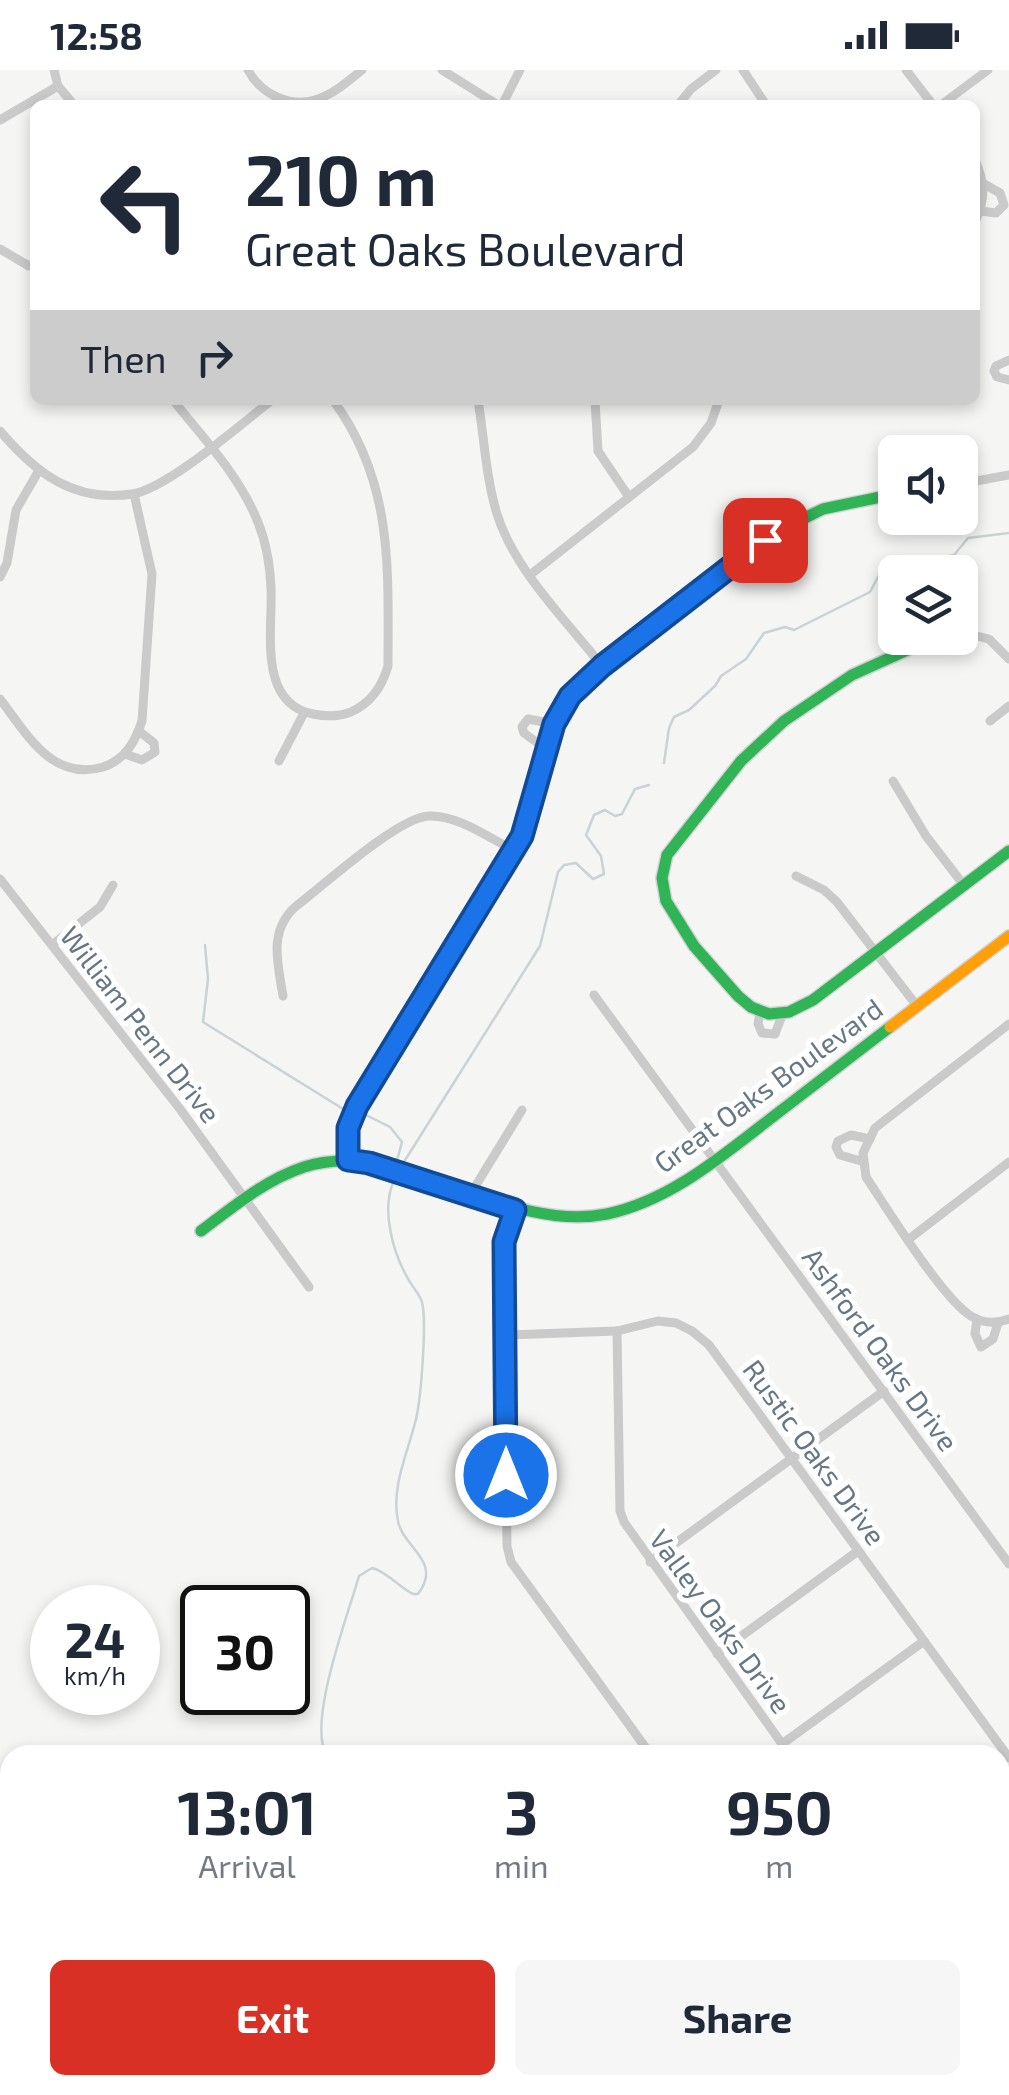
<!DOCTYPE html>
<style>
:root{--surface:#fff;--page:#f6f6f7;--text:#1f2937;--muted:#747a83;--accent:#d93025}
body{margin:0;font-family:"Exo 2",sans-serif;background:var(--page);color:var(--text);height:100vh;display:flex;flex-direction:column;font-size:38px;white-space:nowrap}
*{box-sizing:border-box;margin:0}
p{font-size:32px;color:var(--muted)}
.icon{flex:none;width:55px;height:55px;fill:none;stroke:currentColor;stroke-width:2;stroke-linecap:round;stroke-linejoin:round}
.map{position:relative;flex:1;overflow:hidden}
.panel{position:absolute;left:0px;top:1675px;width:1010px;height:350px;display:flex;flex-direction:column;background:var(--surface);border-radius:30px 30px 0 0;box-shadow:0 5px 15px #0003}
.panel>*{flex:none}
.top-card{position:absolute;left:30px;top:30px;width:950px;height:305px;border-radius:15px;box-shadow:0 5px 15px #0003;background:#fff;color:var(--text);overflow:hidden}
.tools{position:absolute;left:878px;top:365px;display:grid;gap:20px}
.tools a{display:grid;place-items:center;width:100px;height:100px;border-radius:15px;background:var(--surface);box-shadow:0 5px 15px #0003;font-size:50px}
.speed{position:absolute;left:30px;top:1515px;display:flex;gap:20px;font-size:50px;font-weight:700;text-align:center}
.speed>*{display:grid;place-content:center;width:130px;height:130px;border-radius:50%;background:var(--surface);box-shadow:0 5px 15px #0003;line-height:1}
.speed small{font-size:25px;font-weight:400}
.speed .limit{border:5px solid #111;border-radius:15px;background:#fff;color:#111}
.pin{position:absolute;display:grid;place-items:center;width:85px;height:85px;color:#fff;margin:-42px;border-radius:20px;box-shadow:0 5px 15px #0006}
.me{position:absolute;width:110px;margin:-55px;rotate:0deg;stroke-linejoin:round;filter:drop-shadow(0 0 8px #0008)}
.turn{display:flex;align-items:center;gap:35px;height:210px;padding:0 50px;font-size:45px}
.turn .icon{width:130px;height:130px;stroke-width:2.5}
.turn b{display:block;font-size:70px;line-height:85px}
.then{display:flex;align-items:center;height:95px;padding:0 50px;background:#0003;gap:20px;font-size:38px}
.eta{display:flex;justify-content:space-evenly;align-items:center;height:170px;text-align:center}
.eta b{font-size:60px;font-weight:700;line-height:70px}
.button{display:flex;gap:20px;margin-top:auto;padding:20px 50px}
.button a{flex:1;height:115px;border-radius:15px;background:var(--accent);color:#fff;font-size:40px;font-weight:700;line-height:115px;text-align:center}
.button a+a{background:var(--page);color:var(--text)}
.status{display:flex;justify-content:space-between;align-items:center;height:70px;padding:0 50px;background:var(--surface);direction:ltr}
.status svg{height:28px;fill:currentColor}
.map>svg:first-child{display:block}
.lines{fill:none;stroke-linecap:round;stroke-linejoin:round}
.stream{stroke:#c9d2d4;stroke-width:2.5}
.fast-casing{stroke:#d2d3d4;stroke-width:14}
.slow-casing{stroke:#d2d3d4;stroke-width:14}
.street{stroke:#cacacb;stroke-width:9}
.fast{stroke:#30b455;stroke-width:11}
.slow{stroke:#ff9f0a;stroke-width:11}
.route-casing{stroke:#114b97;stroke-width:25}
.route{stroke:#1a73e8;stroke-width:18}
.labels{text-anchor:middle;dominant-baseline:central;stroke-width:10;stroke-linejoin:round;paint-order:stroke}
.street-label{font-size:28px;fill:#657784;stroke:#fff}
</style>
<div class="status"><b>12:58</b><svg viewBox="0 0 49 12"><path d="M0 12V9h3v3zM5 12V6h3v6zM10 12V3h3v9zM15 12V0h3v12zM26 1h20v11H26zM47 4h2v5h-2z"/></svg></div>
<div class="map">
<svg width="1009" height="2025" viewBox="0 0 1009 2025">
<rect width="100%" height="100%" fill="#f5f5f4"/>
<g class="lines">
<!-- stream -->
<g class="stream">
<path d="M918,502L930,490L954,485L968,468L1009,463"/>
<path d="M664,693L669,658L674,647L689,640L715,616L721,606L746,589L764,563L785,557L794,560L870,522L879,505H895"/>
<path d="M205,875L208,909L203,952L348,1042"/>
<path d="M362,1043L390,1057L402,1072L396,1094"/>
<path d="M402,1095L540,876L558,802L564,795L576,793L593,809L604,804L601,786L586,765L594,745L605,740L615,746L622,744L635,719L649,715"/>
<path d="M327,1685C306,1655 349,1542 359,1506L372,1498C386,1501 399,1517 413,1524H418C443,1491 403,1478 398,1451C391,1418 407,1384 415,1353C421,1333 427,1251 422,1232C420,1225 414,1219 410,1212C394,1186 380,1140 394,1111"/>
<path d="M1000,1915L1009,1910"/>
<path d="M372,2015L378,2025"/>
<path d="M679,2015L685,2025"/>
<path d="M607,2025L619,2015"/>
<path d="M722,2025L731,2015"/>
</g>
<defs>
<g id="fast">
<path d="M934,568L852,605L784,651L741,691L667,785L662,808L666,831L694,876L738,926L751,937L769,944L789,942L813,930L1009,781"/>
<path d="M348,1091L349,1059L357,1036L513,784L528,753L554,654L579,615L780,460L823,439L895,424"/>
<path d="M201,1161C233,1137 265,1110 304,1097C400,1066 502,1164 607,1144C669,1131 721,1087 770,1049C810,1018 850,988 890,957"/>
</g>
<path id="slow" d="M890,957L1009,866"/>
</defs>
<!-- fast casing -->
<use href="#fast" class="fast-casing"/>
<!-- slow casing -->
<use href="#slow" class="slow-casing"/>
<!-- street -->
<g class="street">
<path d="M54,0L58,16L74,35"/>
<path d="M248,0C260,23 289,38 315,30C333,25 348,11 362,0"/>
<path d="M442,0L498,35"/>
<path d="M743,0L766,35"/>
<path d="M906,0L933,35"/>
<path d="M502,35L520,0"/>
<path d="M678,35L691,19L716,0"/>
<path d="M941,35L988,0"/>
<path d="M0,50L58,16"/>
<path d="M975,90C985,112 986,129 975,152"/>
<path d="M980,141L996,143L1004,135L1000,123L984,114"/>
<path d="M0,179L29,196"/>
<path d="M1009,290L996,296L994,301L997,307L1009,310"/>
<path d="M173,330C203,368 239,405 257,450C266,471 270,494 271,518C273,559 257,633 313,644C327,647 338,647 351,642C371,633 382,617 388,596C388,499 394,413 333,330"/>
<path d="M478,330C484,367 486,408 497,444C515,501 566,550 602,596"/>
<path d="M595,330L598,381L629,427"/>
<path d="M0,361C35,402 73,433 132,424C167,419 241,354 272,330"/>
<path d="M904,370L906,382"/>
<path d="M960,414L1009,405"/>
<path d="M530,505L693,377L711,353L719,330"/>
<path d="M0,507L7,493L16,440L38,402"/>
<path d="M960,562L989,569L1009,589"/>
<path d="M0,629C27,664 52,712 103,697C125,690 135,672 142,651L152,504L134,424"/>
<path d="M990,651L1009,636"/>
<path d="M547,680L524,663L522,657L528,649L554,654"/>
<path d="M125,684L142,690L155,682L154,673L139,661"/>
<path d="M279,691L304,643"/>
<path d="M893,711L926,766L963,814"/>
<path d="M796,806L824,820L837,832L917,936"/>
<path d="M0,809L180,1039L309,1217"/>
<path d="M52,875L100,837L113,815"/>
<path d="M594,925L1009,1494"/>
<path d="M283,926C278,894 268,862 295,837C323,816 398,747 429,746C458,745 489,768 515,781"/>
<path d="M760,942L758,954L762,963L775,964L783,943"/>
<path d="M1009,954L875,1058L863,1083L866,1107C888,1140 942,1228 971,1246C984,1254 996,1254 1009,1249"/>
<path d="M861,1091L840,1085L836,1077L838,1071L851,1065L870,1069"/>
<path d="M470,1125L522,1040"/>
<path d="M515,1139L504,1172L507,1476L511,1492L651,1685"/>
<path d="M909,1169L1009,1092"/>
<path d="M977,1249L975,1264L981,1277L993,1269L998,1253"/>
<path d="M617,1261L620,1441L624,1452L790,1685"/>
<path d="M505,1265L617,1261L658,1251L676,1253L692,1261L709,1275L1009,1688"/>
<path d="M650,1492L884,1321"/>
<path d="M717,1584L858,1481"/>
<path d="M782,1674L924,1571"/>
</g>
<!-- fast -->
<use href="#fast" class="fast"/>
<!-- slow -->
<use href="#slow" class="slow"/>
</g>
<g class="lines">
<defs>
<path id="route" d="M506,1405L504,1172L515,1140L369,1093L348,1090V1058L357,1036L522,766L554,654L570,626L602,596L765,470"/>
</defs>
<!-- route casing -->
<use href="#route" class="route-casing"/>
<!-- route -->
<use href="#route" class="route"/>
</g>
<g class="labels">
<!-- street labels -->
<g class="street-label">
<text transform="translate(141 954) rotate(52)">William Penn Drive</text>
<text transform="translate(768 1015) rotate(-36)">Great Oaks Boulevard</text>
<text transform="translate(881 1279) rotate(54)">Ashford Oaks Drive</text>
<text transform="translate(815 1382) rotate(54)">Rustic Oaks Drive</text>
<text transform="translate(721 1551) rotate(54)">Valley Oaks Drive</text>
</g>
</g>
</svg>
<div class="tools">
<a><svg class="icon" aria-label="sound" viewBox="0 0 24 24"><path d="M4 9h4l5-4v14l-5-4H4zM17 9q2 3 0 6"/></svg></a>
<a><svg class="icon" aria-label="layers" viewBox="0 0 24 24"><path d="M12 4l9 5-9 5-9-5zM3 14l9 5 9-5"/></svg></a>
</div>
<div class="speed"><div>24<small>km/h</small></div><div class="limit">30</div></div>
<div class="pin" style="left:765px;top:470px;background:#d93025"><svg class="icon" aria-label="arrive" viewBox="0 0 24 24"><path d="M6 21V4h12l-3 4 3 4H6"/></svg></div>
<svg class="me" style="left:506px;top:1405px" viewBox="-20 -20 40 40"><circle r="17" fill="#1a73e8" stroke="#fff" stroke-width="3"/><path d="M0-11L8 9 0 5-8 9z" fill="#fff"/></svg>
<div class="top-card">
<div class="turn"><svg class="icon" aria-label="left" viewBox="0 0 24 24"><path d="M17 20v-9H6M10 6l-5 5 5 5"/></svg><div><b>210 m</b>Great Oaks Boulevard</div></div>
<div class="then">Then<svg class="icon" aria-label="right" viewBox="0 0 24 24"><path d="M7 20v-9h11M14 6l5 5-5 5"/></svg></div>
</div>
<section class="panel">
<div class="eta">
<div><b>13:01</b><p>Arrival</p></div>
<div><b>3</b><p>min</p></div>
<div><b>950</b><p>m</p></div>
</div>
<div class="button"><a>Exit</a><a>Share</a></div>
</section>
</div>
